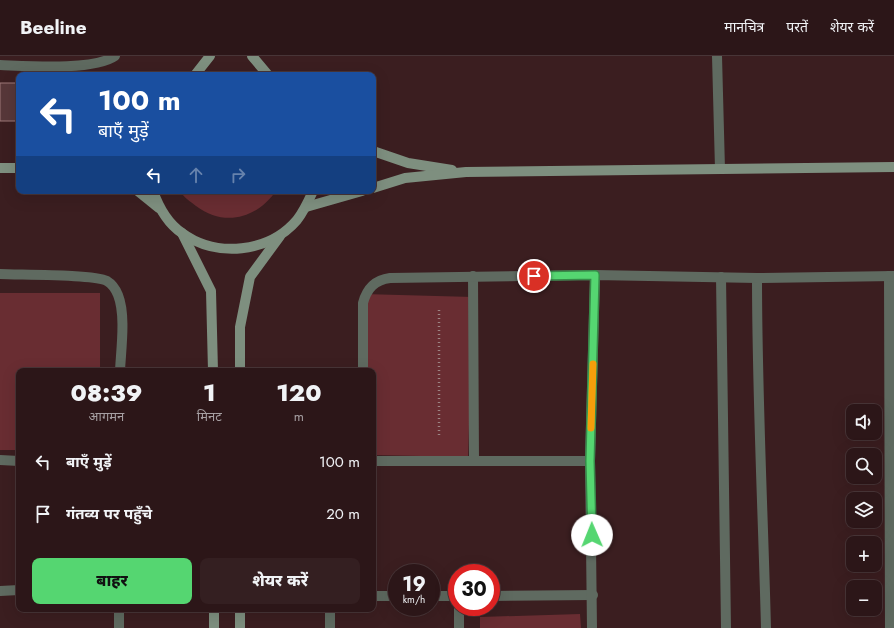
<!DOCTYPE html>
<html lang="hi">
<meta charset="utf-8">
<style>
:root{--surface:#2c1618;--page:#341f21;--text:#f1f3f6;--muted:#a69fa2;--line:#483537;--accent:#55d671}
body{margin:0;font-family:Jost,"Noto Sans Devanagari",sans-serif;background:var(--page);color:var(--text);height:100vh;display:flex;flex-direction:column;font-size:15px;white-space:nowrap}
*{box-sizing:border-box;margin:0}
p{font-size:13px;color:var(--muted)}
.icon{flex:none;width:22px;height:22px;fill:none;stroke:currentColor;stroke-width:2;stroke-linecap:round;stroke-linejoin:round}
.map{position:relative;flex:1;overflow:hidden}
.side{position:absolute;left:16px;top:312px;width:360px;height:244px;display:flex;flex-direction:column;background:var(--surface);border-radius:8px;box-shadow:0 4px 16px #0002,0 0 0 1px var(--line)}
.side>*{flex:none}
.guide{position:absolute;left:16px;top:16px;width:360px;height:122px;border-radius:8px;box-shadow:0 4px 16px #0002,0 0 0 1px var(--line);background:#1a4fa0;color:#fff;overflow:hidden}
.tools{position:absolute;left:846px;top:348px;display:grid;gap:8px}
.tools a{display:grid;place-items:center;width:36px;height:36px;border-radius:8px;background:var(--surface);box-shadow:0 4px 16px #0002,0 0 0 1px var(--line);font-size:20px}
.speed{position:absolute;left:388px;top:508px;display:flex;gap:8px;font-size:20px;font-weight:700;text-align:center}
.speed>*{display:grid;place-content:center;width:52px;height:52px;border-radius:50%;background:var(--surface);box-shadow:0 4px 16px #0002,0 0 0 1px var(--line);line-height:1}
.speed small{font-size:10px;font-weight:400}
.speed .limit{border:6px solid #d22;background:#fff;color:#111}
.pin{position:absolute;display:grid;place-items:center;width:34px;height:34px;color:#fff;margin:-17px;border:2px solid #fff;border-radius:50%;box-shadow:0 1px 4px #0007}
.me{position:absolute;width:44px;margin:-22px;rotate:359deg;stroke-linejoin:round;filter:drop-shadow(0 0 3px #0008)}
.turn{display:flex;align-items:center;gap:14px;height:84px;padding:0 16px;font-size:18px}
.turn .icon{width:52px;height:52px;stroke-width:2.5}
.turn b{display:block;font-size:28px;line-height:34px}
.lanes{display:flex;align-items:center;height:38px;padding:0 16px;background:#0003;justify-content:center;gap:20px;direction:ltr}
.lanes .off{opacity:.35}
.eta{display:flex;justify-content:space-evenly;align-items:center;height:68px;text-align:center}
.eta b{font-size:24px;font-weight:800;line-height:28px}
.action{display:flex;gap:8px;margin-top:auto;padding:8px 16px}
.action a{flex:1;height:46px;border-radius:8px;background:var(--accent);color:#111;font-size:16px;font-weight:800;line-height:46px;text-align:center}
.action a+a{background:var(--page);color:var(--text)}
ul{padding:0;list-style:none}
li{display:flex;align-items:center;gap:12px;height:52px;padding:0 16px}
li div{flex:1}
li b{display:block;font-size:15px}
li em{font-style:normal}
header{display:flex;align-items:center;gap:24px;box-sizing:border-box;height:56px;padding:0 20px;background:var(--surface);border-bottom:1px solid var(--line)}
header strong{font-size:19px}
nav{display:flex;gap:22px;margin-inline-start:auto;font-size:14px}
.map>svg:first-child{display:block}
.green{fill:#692d32}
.building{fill:#573739;stroke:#9d7879}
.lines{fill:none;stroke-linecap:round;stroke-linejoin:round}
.path{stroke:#9c8484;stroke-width:2.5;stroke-dasharray:1 3;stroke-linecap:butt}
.minor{stroke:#5f6a60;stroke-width:10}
.secondary{stroke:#7e8f7f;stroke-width:10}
.route-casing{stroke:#378b49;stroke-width:10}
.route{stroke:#55d671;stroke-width:7}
.slow{stroke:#f59e0b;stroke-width:7}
</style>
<header>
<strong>Beeline</strong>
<nav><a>मानचित्र</a><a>परतें</a><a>शेयर करें</a></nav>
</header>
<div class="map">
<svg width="894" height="572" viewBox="0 0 894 572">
<rect width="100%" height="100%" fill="#3b1e20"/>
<!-- green -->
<g class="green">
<path d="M180,135H276C256,163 224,171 196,150C190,145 184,142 180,135Z"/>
<path d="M0,237H100V315H19V394H0Z"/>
<path d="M363,238L473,241L468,401L373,399V315H361Z"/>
<path d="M580,558L581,572H480V561Z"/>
</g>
<!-- building -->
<rect class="building" x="0" y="27" width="19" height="38"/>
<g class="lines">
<!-- path -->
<path class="path" d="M439,379V254"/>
<!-- minor -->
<g class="minor">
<path d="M717,0L720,113"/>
<path d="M0,9C27,10 94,15 115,0"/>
<path d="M0,218C19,219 94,218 107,225C112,228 116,234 118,239C126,259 121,293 120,315"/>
<path d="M473,220L474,405"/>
<path d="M889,220L890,572"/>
<path d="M721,221L726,572"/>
<path d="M757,222C757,339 763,455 766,572"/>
<path d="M363,315V247C367,232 375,224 390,222L595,219L757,222L894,220"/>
<path d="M0,404L19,405"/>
<path d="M373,405H590"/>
<path d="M0,535L19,534"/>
<path d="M373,540H397"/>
<path d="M431,540H457"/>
<path d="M491,540L593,539"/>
<path d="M330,553V572"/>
<path d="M119,572V553"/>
<path d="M459,572V551"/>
<path d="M592,572L590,405L595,219"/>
</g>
<!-- secondary -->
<g class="secondary">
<path d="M252,0L268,19"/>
<path d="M195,19L210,0"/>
<path d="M373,95L408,107L452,114"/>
<path d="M0,112H19"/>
<path d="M373,132L405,122L466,116L894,111"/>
<path d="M138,135L159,152"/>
<path d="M153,135C159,152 167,167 182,177C216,202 269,197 297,164C304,155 308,146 313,135"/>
<path d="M306,151L362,135"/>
<path d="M182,177L211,235L213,315"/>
<path d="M240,315V271L250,221L280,180"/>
<path d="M214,553V572"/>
<path d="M240,553V572"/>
</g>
</g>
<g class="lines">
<defs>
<path id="route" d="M534,220L595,219L590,405L592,479"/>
</defs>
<!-- route casing -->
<use href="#route" class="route-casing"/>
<!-- route -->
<use href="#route" class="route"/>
<!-- slow -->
<path class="slow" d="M591,372L593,308"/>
</g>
</svg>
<div class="tools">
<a><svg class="icon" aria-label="sound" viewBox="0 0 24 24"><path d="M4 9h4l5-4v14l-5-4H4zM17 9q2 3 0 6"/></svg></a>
<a><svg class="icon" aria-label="search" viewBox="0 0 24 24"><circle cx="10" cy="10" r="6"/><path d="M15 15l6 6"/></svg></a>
<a><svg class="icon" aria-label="layers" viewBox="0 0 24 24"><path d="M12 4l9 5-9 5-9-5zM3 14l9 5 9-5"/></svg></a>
<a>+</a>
<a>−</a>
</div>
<div class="speed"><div>19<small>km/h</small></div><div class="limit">30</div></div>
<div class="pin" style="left:534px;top:220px;background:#d93025"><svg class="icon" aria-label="arrive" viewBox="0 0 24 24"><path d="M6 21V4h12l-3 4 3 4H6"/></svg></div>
<svg class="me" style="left:592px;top:479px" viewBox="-20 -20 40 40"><circle r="19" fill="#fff"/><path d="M0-13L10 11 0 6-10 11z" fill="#55d671"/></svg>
<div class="guide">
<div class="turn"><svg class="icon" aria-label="left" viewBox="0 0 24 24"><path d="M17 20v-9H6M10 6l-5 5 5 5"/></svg><div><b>100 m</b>बाएँ मुड़ें</div></div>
<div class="lanes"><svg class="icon" aria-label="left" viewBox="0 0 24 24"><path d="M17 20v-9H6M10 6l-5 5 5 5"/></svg><svg class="icon off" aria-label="ahead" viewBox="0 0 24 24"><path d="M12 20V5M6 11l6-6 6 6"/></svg><svg class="icon off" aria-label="right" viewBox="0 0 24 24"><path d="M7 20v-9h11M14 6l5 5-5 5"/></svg></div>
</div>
<section class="side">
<div class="eta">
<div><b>08:39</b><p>आगमन</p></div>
<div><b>1</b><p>मिनट</p></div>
<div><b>120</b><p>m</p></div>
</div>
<ul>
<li><svg class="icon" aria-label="left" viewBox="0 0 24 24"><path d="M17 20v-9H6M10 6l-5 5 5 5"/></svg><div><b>बाएँ मुड़ें</b></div><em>100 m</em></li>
<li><svg class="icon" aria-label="arrive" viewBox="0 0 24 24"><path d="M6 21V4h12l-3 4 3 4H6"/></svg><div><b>गंतव्य पर पहुँचे</b></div><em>20 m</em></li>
</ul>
<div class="action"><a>बाहर</a><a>शेयर करें</a></div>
</section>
</div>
